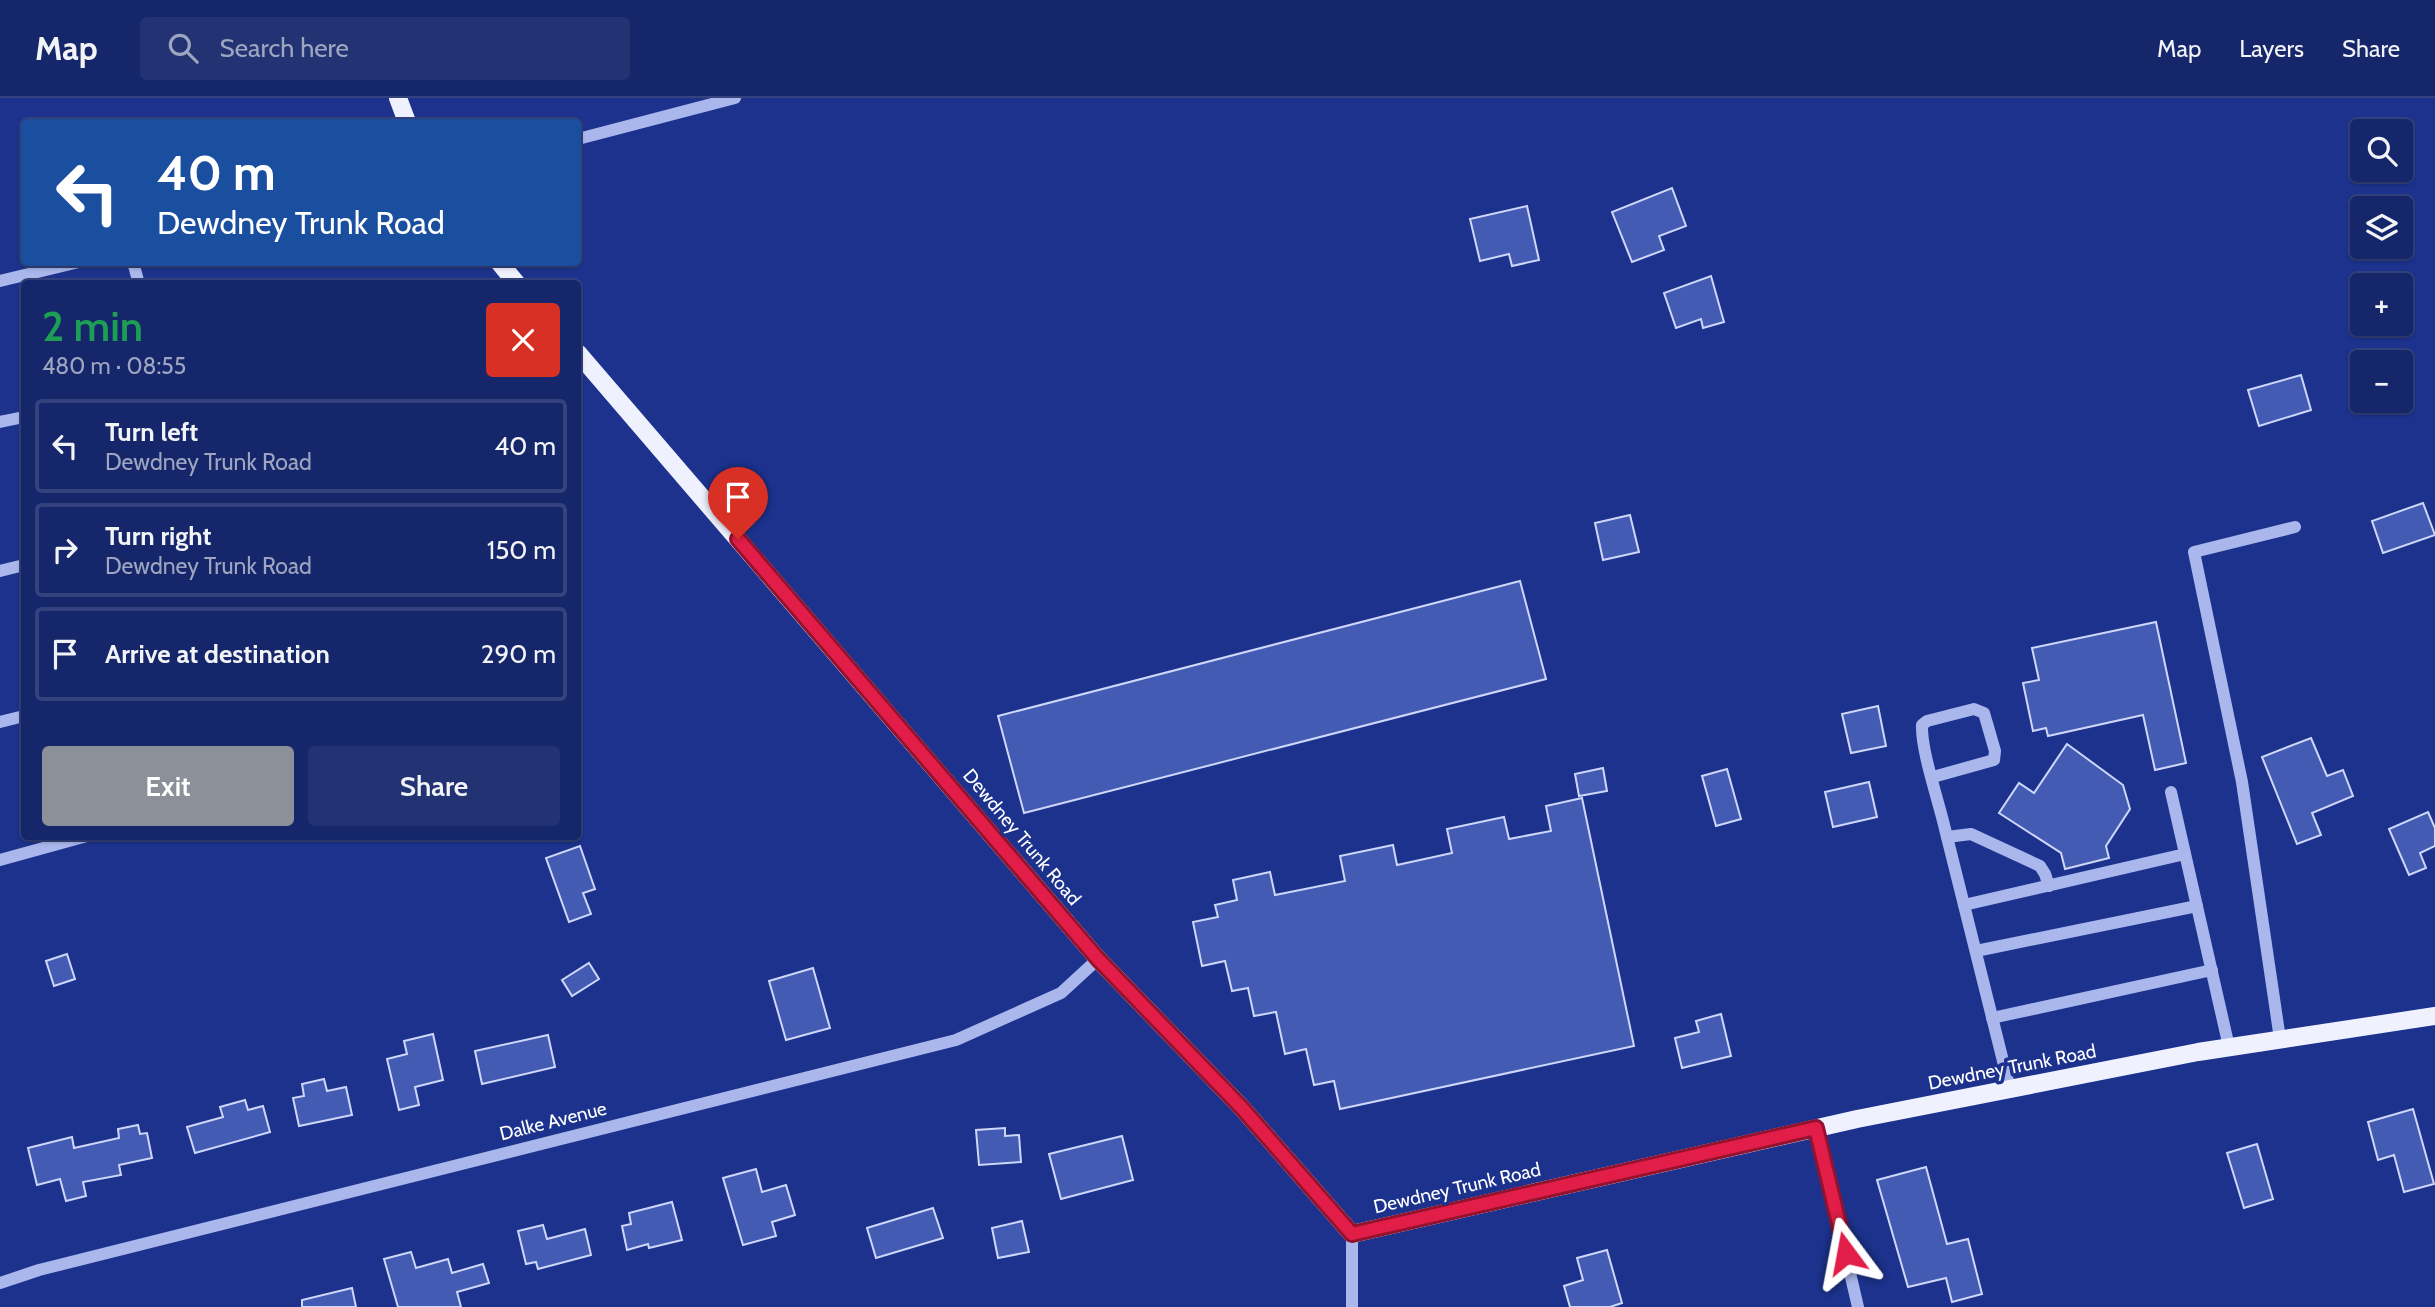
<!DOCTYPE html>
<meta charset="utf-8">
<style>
:root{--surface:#15266a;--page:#223272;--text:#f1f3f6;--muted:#9da5c1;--line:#34437e;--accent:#8c9099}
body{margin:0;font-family:Cabin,sans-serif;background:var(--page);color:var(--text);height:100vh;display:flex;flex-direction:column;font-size:26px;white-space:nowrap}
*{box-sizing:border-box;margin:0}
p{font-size:23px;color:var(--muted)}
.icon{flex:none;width:38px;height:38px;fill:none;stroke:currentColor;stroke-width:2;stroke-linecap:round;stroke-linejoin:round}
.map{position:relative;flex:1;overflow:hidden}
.sheet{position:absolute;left:21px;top:182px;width:560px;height:560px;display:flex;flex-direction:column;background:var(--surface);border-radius:7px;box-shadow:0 2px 5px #0004,0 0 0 2px var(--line)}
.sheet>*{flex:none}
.guide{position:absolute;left:21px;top:21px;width:560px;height:147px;border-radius:7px;box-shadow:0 2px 5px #0004,0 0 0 2px var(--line);background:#1a4fa0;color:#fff;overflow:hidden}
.controls{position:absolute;left:2350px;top:21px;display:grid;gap:14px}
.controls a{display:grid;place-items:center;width:63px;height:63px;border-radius:7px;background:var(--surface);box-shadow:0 2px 5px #0004,0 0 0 2px var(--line);font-size:35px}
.pin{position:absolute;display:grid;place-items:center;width:60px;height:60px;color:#fff;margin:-72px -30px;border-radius:50% 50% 50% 0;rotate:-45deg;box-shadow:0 0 7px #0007}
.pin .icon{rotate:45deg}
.me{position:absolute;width:77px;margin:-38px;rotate:347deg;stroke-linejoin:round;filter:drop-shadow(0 0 5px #0008)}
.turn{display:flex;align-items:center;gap:24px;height:147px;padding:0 21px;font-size:32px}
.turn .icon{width:91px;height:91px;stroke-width:2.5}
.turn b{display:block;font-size:49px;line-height:60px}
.round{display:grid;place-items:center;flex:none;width:74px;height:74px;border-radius:7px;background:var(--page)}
.headline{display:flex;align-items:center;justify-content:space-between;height:119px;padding:0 21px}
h1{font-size:42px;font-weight:600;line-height:52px;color:#1e9e55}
.action{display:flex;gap:14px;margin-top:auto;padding:14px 21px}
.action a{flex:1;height:80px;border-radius:7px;background:var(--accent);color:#fff;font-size:28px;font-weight:600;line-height:80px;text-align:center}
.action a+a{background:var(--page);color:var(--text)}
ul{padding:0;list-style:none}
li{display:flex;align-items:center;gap:21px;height:94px;margin:0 14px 10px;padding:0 7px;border:4px solid var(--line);border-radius:7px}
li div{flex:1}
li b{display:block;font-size:26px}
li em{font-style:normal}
header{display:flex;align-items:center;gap:42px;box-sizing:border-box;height:98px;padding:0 35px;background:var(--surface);border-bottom:2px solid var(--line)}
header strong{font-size:33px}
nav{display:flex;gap:38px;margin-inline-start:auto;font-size:24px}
.search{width:490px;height:63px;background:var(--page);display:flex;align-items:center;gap:18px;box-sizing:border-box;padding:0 24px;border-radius:7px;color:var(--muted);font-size:26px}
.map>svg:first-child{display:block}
.building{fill:#445bb4;stroke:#ced7f9;stroke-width:2}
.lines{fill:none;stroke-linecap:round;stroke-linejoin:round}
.minor{stroke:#a9b7ed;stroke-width:12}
.major{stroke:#eff1ff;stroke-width:18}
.route-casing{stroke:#92132f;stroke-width:18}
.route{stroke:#e11d48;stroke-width:12}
.labels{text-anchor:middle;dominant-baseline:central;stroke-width:7;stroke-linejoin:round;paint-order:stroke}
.street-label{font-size:19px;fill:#fff;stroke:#1c328d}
</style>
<header>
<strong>Map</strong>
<div class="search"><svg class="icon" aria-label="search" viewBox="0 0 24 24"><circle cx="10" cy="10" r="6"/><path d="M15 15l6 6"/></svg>Search here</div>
<nav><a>Map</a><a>Layers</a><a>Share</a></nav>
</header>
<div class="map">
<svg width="2435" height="1209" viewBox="0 0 2435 1209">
<rect width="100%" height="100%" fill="#1c328d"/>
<!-- building -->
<g class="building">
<path d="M1672,90L1686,128L1659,138L1664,152L1632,164L1612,114Z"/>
<path d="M1527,108L1539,162L1512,168L1509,156L1480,163L1470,121Z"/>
<path d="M1711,178L1724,224L1703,230L1701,221L1676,230L1664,195Z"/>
<path d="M2301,277L2311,312L2259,328L2248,292Z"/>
<path d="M2423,405L2435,437L2383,455L2372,423Z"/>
<path d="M1630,417L1639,454L1603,462L1595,425Z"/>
<path d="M1520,483L1546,581L1024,715L998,618Z"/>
<path d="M2156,524L2186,665L2155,672L2143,617L2048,638L2046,630L2033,633L2023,585L2039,582L2032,550Z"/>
<path d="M1878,608L1886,648L1851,655L1842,616Z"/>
<path d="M2311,640L2327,678L2343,672L2353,698L2312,715L2321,737L2297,746L2262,659Z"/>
<path d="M2067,646L2123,687L2130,711L2106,748L2109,760L2065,771L2061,755L1999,715L2019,685L2034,695Z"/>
<path d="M1603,670L1607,693L1579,698L1575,676Z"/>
<path d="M1727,671L1741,721L1716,728L1702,678Z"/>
<path d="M1869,684L1877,719L1833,729L1825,694Z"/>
<path d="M1582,700L1634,948L1340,1011L1334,983L1314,987L1306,951L1285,956L1276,914L1254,918L1248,890L1232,893L1225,863L1202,868L1193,824L1218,819L1215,807L1237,802L1233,782L1270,774L1275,797L1345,783L1340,758L1393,747L1397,767L1452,755L1447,731L1504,719L1509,741L1551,733L1546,708Z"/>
<path d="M2428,714L2435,730V748L2420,755L2426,770L2409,777L2389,731Z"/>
<path d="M580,748L595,791L583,795L591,816L569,824L546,760Z"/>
<path d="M67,856L75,881L54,888L46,863Z"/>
<path d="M589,865L599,881L572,898L562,882Z"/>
<path d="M813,870L830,930L786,942L769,883Z"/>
<path d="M1721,916L1731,958L1682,970L1675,940L1699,934L1696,923Z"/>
<path d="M433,936L443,982L415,989L419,1007L399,1012L387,961L407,956L404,943Z"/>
<path d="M548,937L555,969L482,986L475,953Z"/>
<path d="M324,981L327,993L346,989L352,1017L299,1028L293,1000L304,998L302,986Z"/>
<path d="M245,1002L248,1012L263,1008L270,1034L195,1055L187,1029L223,1019L220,1009Z"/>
<path d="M2413,1011L2434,1086L2404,1094L2394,1057L2378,1062L2368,1024Z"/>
<path d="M138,1027L140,1036L147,1035L152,1060L119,1067L121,1077L83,1084L86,1098L66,1103L60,1081L37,1087L28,1050L72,1039L74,1050L119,1040L118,1031Z"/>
<path d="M1005,1030V1038L1019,1037L1021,1064L979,1067L976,1032Z"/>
<path d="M1122,1038L1133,1082L1061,1101L1049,1056Z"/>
<path d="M2257,1046L2273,1101L2244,1110L2227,1055Z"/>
<path d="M1926,1069L1947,1146L1968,1141L1982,1196L1952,1204L1946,1180L1908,1189L1877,1082Z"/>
<path d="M756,1071L762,1094L786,1087L795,1117L772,1124L776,1138L743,1147L723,1080Z"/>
<path d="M672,1104L682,1142L649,1150L648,1146L627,1152L622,1128L631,1126L629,1115Z"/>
<path d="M933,1110L943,1140L876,1160L867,1130Z"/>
<path d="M1022,1123L1029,1154L998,1160L992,1130Z"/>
<path d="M543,1127L547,1141L585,1131L591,1157L538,1171L536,1164L526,1166L518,1133Z"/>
<path d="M1607,1152L1622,1205L1610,1209H1570L1564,1188L1583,1182L1577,1160Z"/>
<path d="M411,1154L416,1170L448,1161L452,1175L483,1166L489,1185L457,1194L461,1209H398L384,1161Z"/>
<path d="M352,1190L356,1209H302V1202Z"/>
</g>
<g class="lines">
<!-- minor -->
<g class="minor">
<path d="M578,41L735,0"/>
<path d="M133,164L139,186"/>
<path d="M0,183L79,164"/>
<path d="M0,324L24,319"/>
<path d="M0,473L24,467"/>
<path d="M0,624L24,618"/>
<path d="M1933,679L1994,662L1995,653L1984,615L1974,611L1927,623L1922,627C1921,653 1939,704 1945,731C1967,818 1988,904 2010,991"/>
<path d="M2171,694L2229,949"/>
<path d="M1947,739L1971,736L2040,768L2045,776L2049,788"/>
<path d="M0,762L87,738"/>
<path d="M1964,807L2185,756"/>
<path d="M1976,853L2197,808"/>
<path d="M1992,920L2212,872"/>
<path d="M2280,941L2242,684L2194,454L2295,429"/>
<path d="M1816,1030L1858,1209"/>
<path d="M1352,1136V1209"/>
<path d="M0,1185L39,1172L956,942L1061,895L1098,861"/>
</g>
<!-- major -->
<g class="major">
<path d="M398,0L407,24"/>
<path d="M499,164L517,186"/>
<path d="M578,255L1098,861L1242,1010L1352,1136L1857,1021L2198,954L2435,918"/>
</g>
</g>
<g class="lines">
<defs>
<path id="route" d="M738,441L1098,861L1242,1010L1352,1136L1816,1030L1846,1155"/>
</defs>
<!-- route casing -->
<use href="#route" class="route-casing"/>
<!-- route -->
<use href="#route" class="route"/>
</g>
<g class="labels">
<!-- street labels -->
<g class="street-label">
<text transform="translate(1022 739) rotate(50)">Dewdney Trunk Road</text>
<text transform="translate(2012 969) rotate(-11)">Dewdney Trunk Road</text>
<text transform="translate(553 1023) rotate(-14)">Dalke Avenue</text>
<text transform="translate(1457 1090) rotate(-13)">Dewdney Trunk Road</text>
</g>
</g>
</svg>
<div class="controls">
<a><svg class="icon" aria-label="search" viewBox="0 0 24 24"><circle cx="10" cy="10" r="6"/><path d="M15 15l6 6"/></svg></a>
<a><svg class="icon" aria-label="layers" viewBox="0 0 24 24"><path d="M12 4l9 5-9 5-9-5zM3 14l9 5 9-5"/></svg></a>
<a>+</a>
<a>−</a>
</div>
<div class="pin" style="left:738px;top:441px;background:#d93025"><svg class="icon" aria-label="arrive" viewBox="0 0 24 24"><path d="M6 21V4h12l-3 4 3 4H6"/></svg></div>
<svg class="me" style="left:1846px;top:1155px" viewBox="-20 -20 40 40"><path d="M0-17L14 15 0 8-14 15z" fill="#e11d48" stroke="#fff" stroke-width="4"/></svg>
<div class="guide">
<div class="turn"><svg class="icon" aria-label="left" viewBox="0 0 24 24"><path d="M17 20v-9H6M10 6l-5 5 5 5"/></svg><div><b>40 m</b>Dewdney Trunk Road</div></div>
</div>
<section class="sheet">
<div class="headline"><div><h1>2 min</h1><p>480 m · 08:55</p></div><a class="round" style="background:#d93025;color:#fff"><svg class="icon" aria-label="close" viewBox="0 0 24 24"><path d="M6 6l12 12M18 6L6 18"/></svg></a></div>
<ul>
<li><svg class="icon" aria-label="left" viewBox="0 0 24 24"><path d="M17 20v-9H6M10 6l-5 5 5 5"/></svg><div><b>Turn left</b><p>Dewdney Trunk Road</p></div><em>40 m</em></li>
<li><svg class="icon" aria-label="right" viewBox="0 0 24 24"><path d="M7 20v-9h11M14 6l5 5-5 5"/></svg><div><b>Turn right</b><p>Dewdney Trunk Road</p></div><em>150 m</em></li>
<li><svg class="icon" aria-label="arrive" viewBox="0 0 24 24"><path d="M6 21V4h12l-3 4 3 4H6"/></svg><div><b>Arrive at destination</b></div><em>290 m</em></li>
</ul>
<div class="action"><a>Exit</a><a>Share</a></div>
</section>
</div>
